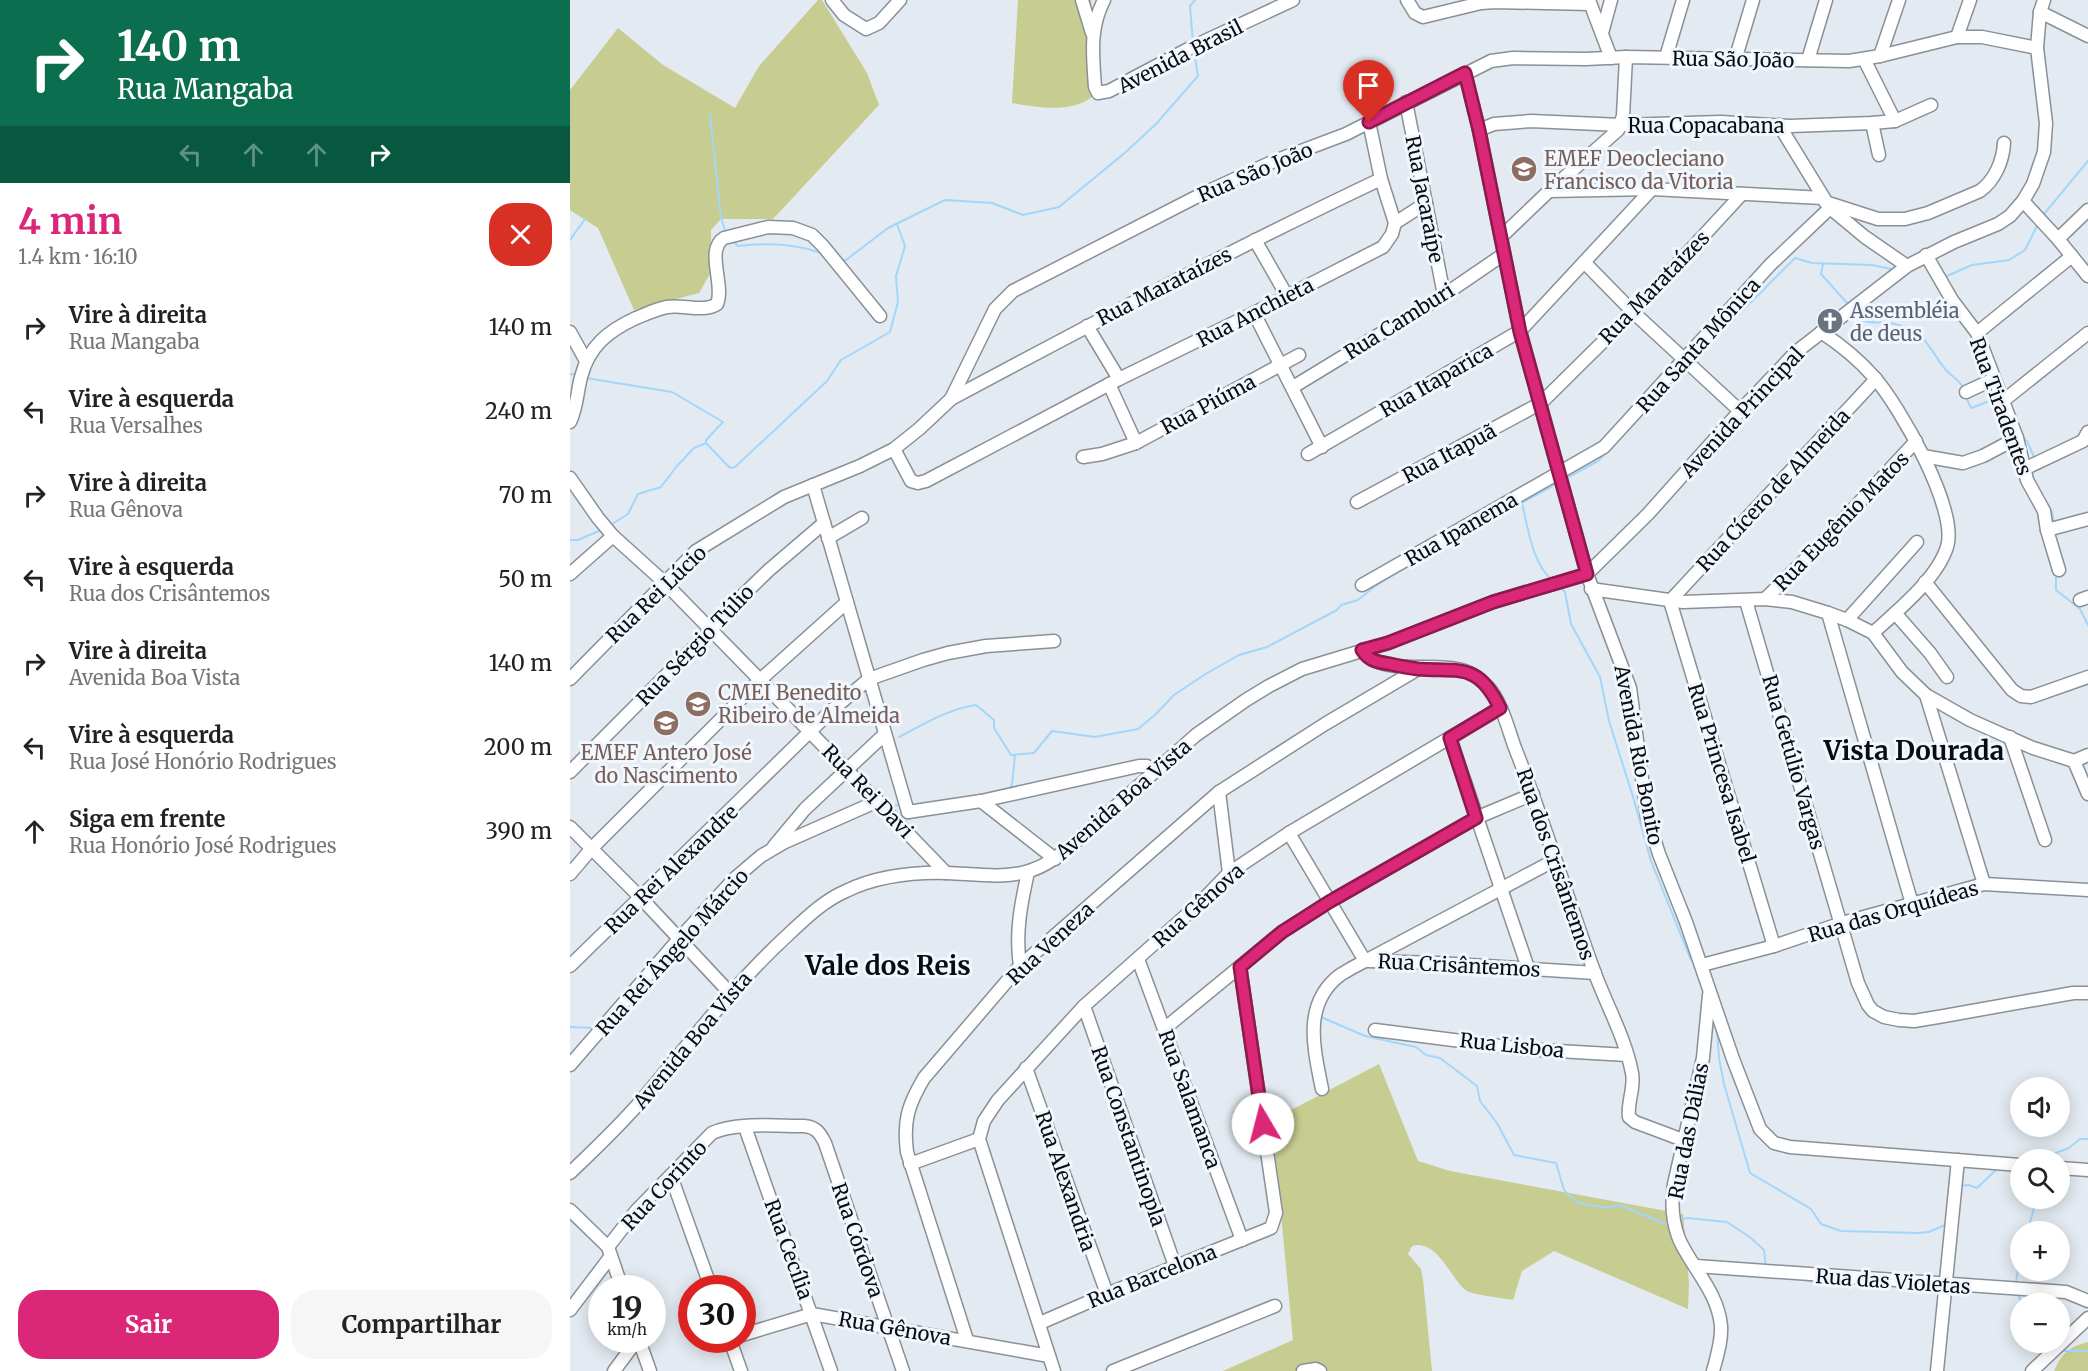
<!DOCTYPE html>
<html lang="pt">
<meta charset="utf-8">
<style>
:root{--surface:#fff;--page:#f6f6f6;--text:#222;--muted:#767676;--accent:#db2777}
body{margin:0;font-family:Merriweather,serif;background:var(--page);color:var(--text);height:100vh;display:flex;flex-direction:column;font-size:22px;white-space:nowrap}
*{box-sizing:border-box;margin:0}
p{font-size:20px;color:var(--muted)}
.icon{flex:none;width:33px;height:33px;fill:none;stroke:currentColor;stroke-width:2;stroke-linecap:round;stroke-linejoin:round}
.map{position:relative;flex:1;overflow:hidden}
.panel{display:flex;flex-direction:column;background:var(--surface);width:570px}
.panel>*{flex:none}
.top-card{background:#0b6e4f;color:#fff;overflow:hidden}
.controls{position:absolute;left:1440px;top:1077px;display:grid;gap:12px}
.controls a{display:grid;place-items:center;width:60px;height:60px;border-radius:50%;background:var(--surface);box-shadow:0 3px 15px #0003;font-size:30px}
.speed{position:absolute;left:18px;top:1275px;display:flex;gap:12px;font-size:30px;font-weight:700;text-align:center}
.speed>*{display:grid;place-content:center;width:78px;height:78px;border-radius:50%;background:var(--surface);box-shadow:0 3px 15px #0003;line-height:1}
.speed small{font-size:15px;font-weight:400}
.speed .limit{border:9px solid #d22;background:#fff;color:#111}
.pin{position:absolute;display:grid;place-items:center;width:51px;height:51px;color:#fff;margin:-62px -26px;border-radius:50% 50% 50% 0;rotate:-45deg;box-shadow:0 0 6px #0007}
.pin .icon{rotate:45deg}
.me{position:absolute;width:66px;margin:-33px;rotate:352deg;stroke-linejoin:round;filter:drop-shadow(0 0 4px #0008)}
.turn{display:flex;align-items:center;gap:21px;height:126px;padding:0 18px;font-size:27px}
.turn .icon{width:78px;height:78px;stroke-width:2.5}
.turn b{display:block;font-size:42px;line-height:51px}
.lanes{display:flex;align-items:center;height:57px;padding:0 18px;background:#0003;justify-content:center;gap:30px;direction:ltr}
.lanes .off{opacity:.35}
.round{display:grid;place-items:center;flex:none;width:63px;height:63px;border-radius:24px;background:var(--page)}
.head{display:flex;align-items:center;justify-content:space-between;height:102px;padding:0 18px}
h1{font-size:36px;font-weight:700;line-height:45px;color:var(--accent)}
.action{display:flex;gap:12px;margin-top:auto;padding:12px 18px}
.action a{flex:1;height:69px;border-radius:24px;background:var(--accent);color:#fff;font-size:24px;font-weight:700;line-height:69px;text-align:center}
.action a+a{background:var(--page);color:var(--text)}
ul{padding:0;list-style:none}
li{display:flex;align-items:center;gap:18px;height:84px;padding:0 18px}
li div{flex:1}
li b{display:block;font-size:22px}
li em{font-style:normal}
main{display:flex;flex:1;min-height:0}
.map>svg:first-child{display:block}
.green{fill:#c7cc90}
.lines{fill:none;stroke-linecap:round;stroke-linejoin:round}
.stream{stroke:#a3d6fb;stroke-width:2}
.minor-casing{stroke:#899096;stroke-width:15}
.minor{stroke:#fff;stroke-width:12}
.route-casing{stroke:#8e194d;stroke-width:15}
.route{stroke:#db2777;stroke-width:10}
.labels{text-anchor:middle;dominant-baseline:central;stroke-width:6;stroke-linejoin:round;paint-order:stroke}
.street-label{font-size:20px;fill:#0a0d0f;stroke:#f0f7ff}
.education-label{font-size:20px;fill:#785e54;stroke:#f0f7ff;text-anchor:start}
.worship-label{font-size:20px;fill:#5b616d;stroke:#f0f7ff;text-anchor:start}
.district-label{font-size:26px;font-weight:bold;fill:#0a0d0f;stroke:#f0f7ff}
</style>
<main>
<section class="panel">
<div class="top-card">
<div class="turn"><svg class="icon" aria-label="right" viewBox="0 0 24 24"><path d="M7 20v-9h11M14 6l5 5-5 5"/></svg><div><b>140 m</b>Rua Mangaba</div></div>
<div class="lanes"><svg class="icon off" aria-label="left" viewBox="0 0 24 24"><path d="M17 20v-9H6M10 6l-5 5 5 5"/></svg><svg class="icon off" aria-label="ahead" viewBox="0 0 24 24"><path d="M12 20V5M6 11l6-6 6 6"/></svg><svg class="icon off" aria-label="ahead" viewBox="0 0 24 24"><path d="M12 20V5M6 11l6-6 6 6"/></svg><svg class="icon" aria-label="right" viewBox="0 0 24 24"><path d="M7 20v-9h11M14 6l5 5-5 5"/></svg></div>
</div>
<div class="head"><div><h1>4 min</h1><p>1.4 km · 16:10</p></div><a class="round" style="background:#d93025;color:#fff"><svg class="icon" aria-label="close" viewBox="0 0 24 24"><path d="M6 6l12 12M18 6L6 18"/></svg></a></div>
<ul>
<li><svg class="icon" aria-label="right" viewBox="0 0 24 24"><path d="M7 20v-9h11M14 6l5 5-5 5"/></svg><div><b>Vire à direita</b><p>Rua Mangaba</p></div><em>140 m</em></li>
<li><svg class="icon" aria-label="left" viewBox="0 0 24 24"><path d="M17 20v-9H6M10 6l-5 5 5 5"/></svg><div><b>Vire à esquerda</b><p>Rua Versalhes</p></div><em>240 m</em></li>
<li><svg class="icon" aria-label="right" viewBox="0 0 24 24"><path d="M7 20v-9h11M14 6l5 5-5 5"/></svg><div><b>Vire à direita</b><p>Rua Gênova</p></div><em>70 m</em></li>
<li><svg class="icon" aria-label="left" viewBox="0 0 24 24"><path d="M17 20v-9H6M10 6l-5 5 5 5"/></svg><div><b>Vire à esquerda</b><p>Rua dos Crisântemos</p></div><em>50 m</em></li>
<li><svg class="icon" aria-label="right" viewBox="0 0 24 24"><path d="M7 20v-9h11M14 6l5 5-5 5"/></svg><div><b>Vire à direita</b><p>Avenida Boa Vista</p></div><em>140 m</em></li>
<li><svg class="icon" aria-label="left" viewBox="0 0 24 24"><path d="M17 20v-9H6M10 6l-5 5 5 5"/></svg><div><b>Vire à esquerda</b><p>Rua José Honório Rodrigues</p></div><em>200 m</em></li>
<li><svg class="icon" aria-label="ahead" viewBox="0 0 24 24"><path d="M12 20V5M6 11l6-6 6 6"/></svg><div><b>Siga em frente</b><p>Rua Honório José Rodrigues</p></div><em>390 m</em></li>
</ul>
<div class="action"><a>Sair</a><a>Compartilhar</a></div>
</section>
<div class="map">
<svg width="1518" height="1371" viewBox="0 0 1518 1371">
<rect width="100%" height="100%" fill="#e3eaf1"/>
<!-- green -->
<g class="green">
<path d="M248,0H252L297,73L309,105L203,219H151L141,230V272L129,293L64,310L28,228L0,210V90L48,28L93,65L165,108L189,66Z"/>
<path d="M448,0H521L530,90C525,94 520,99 514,102C492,112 465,107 442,103Z"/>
<path d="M809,1064L848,1161L880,1171L1113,1214L1119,1283L1118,1309L984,1251L952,1271L943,1300C932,1298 905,1295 897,1291C882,1282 868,1238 842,1246L838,1254L851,1269L853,1280L862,1371H653L723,1340L702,1120Z"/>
<path d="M1518,1342V1371H1484C1492,1353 1499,1347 1518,1342Z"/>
</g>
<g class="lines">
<!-- stream -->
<g class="stream">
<path d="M623,43L620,6L625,0"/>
<path d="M140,115L151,218L156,233"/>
<path d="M1474,214L1518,161"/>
<path d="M0,240L15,219"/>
<path d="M162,240L168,246C195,243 226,244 251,253"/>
<path d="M271,260H276L318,228L375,200L422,203L453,215L489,207L557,151L586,124L628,76L624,51"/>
<path d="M1253,264L1251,274L1278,304"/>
<path d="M1377,276L1402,265L1439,260L1455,250L1467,226"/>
<path d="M1288,318C1297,325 1310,321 1320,323C1356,330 1355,343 1375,369C1381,376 1390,380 1394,389"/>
<path d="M1126,357L1225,258L1242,263L1302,265L1321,269"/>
<path d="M0,374L8,375"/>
<path d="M16,378L102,392L153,422L136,440V443L124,448L107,466L91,487L68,494L58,514L39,526"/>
<path d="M1396,397L1401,408L1425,399L1436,427L1438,429"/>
<path d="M1451,436L1457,441L1465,459"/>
<path d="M1048,440L1116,368"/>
<path d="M136,443L160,468L165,467L257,381L271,360L320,332L328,302L326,276L335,246L327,224"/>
<path d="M1463,470L1462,476L1465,482"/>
<path d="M995,479L1028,461L1038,451"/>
<path d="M1475,500L1482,512L1484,525"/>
<path d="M952,503C958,528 962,563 982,580"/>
<path d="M0,540H8L31,530"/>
<path d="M1486,572V590L1510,609L1518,625"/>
<path d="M989,586L995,592L1001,624L1030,677L1039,721L1064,800L1081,861L1121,960"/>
<path d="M329,737C354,724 378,709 406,705L424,720V728L441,755L464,753L482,731L525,737L568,729L586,714L604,695L634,675L669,655L697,647L767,610L771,605L788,600L804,587L844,562L988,483"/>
<path d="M439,789L442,785L445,755"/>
<path d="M315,804L333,806"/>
<path d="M751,1017L795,1036L846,1047L856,1055L870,1058L907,1086L910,1101L927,1123L944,1155L986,1163L994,1190L1008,1203L1037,1208L1050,1205L1095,1224H1099"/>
<path d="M0,1027L25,1028"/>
<path d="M1147,1030L1149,1058L1154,1084L1180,1173L1241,1209L1251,1224L1271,1231L1348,1233L1359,1232L1377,1224"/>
<path d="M1478,1160L1483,1154L1499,1148L1510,1139H1518"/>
<path d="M1391,1186L1399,1185L1407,1188L1427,1169"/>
<path d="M1378,1200L1380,1188"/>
<path d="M1110,1220L1117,1218L1157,1222L1181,1238L1194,1250L1196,1267"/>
<path d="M1457,1232L1467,1198"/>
<path d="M1232,1279L1246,1283L1334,1286"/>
<path d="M1446,1283L1450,1256"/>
<path d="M1447,1292L1452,1304"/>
<path d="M1471,1342L1477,1350"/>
<path d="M1492,1351H1518"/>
</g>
<defs>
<g id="minor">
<path d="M262,0L274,15L296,29L309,23L330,0"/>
<path d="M512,0L522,33"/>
<path d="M534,0C519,29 523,56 525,87L528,93L539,91L622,47L723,0"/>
<path d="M837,0L845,13L853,17L911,3L925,2L1020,4"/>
<path d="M1019,0L1041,58"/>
<path d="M1470,12L1518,36"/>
<path d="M1032,33L1041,0"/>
<path d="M1387,37L1400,0"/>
<path d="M1310,56L1329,0"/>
<path d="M1096,57L1113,0"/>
<path d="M1294,59L1325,121"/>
<path d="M1165,60L1183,0"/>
<path d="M1238,60L1256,0"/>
<path d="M895,73L909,130L950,331L1017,574L1060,688L1077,816L1089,854L1116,922L1163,1059L1190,1129L1204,1143L1220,1147L1450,1165"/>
<path d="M836,102L874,295"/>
<path d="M1302,123L1309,155"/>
<path d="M1209,125L1260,208L1295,237L1337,266"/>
<path d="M909,130L924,124L961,121L1051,125L1151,122L1220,126L1302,123L1325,121L1361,105"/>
<path d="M979,191L1082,189L1253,198"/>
<path d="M1453,201L1488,239L1518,276"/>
<path d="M1255,202L1308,219H1335L1358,213L1410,191C1425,180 1433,161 1434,143"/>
<path d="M825,223L856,203"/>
<path d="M931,237L979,191L1048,130L1053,116L1056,57"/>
<path d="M1488,239L1518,210"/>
<path d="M685,240L717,296"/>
<path d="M1356,255L1382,300L1407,333L1447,438L1457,480L1474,511L1477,530L1489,570"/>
<path d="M1014,262L1063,312L1170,411"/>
<path d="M684,313L752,447"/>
<path d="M517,326L549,379"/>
<path d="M0,332L16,361"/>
<path d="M1251,332C1271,345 1288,359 1304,377C1329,405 1389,510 1377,547C1367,579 1327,611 1303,633"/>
<path d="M1407,333L1502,256"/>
<path d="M539,384L566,443"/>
<path d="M723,387L874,295L934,254"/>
<path d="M1396,392L1424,379"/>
<path d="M381,399C523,323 665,248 811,179"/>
<path d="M1433,401L1518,333"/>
<path d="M0,422C7,408 7,392 11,377C19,346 38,331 66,318C76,314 86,309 97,307C112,304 134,313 147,304C155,285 135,250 154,238L198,227L223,228L242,235L253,246L310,316"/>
<path d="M324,449L341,481L348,483L356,481L549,379L684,313L813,247L822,234L825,223L811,179L799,122"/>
<path d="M738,454L950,331L1082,189"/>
<path d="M1353,456L1393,463L1413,456L1447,438"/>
<path d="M513,457L532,454L566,443L729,355"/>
<path d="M1454,469L1513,441L1518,432"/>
<path d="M0,478L28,518L43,536L94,582L190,680L376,873"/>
<path d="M243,485L338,812"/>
<path d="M787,502L971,403L1063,312L1171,195"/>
<path d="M1477,530L1518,519"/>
<path d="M258,538L292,518"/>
<path d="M0,574L43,536"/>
<path d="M1355,582L1442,690L1451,696L1461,697L1518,677"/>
<path d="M792,585L1034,447L1200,265L1260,208"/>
<path d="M1021,589L1113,602L1195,599L1222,602L1258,613L1277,620L1303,633L1332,672L1356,695L1400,720L1463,748L1504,761L1518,755"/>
<path d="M1195,599L1249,546L1346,441"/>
<path d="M1510,600L1518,597"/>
<path d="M1176,601L1288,983L1298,1005L1303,1011L1314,1017L1329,1020L1344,1021L1374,1016L1503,993H1518"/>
<path d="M1258,613L1342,904"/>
<path d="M1325,613L1360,653L1377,677"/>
<path d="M1277,620L1347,542"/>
<path d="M792,650C810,677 868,661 895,671C903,674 911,680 917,686C932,702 938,729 945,748C974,821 997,897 1024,971C1036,1004 1055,1037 1062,1073C1065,1088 1057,1102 1059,1117L1065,1122L1113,1140"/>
<path d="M0,679L126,551L214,497L290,466L324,449L349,429L381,399L425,309L443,291L630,195L702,162L776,134L921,61L943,58L1016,59L1056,57L1279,61L1310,56L1387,37H1412L1467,48"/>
<path d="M1356,695L1414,884"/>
<path d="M1440,737L1475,840"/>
<path d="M880,738L958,968"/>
<path d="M1504,761L1518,794"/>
<path d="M0,772L141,630L169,599L199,570L254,523"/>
<path d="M649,792L659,873"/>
<path d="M411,801L485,859"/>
<path d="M338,812L411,801L569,766H577L583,772"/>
<path d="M0,827L71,898L160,993"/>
<path d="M719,833L795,961"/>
<path d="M204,846L235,809L315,734"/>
<path d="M0,874L22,848L190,680L277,602"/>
<path d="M1204,946L1100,601L1306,379"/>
<path d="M568,959L672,1240"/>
<path d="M798,961L868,963L1025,973"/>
<path d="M1132,965L1204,946L1272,923L1414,884L1518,890"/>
<path d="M0,966L262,710L299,679L353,660L378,653L416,646L484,641"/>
<path d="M450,966C445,933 451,904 458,872"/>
<path d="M1139,995L1133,1058L1104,1184C1101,1203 1102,1221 1109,1239C1122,1268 1148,1292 1151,1326C1152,1341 1147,1356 1143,1371"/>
<path d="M514,1006L605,1266"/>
<path d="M594,1029L712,932L759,902L906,818L963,794"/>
<path d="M805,1030L954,1049L1057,1055"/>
<path d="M0,1065L109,939L164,879L191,856L213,843L308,801"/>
<path d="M456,1068L537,1294"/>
<path d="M752,1089C744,1049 732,1004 770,975C778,970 787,965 795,961L985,860"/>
<path d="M175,1127L261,1371"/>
<path d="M340,1164L409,1139"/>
<path d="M1490,1168L1518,1170"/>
<path d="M0,1173C26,1148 53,1123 76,1095C123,1039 167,981 221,932C238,916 255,900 276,891C307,876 343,872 378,873C404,874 434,879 459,871C476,866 488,856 502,845L626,735L676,700L699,686L732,669L818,643L923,602L1017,574L1078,514L1170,411L1226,352L1337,266L1384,242L1428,224L1440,216L1453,201L1463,184L1474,152L1476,123L1467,48L1470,12L1474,0"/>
<path d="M101,1176L141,1288"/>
<path d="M0,1210L38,1247L52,1288"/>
<path d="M38,1247L66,1211L142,1133C166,1122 207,1126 234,1126C246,1127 250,1133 255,1143L333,1371"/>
<path d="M1126,1266L1496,1292L1518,1301"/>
<path d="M0,1310L41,1256"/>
<path d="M470,1323L537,1294L701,1228L706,1213L670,967"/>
<path d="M172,1335L242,1314L479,1356"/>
<path d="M69,1340L80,1371"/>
<path d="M160,1340L171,1371"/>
<path d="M397,1340L337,1152C333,1121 338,1105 354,1078L450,966L649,792L755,724L848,669"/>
<path d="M44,1371L67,1340"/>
<path d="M484,1371L409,1139L414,1121L428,1100L514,1006L630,903L659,873L719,833L930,708"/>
<path d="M543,1371L705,1306"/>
<path d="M733,1371L746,1369L750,1371"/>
<path d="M1367,1371L1388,1160"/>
<path d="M1462,1371L1518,1318"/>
</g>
</defs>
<!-- minor casing -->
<use href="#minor" class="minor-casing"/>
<!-- minor -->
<use href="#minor" class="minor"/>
</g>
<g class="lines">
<defs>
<path id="route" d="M693,1124L670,967L712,932L759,902L906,818L880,738L930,708C908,662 890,672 848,669C839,668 829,666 820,664C807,662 799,661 792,650L818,643L923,602L1017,574L950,332L909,130L895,73L799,122"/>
</defs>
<!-- route casing -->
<use href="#route" class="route-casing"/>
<!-- route -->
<use href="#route" class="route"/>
</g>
<!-- icons -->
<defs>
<symbol id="school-disc" viewBox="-11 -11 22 22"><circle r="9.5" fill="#8d6e63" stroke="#f0f7ff"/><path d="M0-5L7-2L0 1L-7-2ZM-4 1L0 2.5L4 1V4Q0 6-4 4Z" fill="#fff"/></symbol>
<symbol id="church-disc" viewBox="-11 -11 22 22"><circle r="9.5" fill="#6b7280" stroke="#f0f7ff"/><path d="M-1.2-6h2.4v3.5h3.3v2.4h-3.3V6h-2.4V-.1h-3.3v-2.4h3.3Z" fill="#fff"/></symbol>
</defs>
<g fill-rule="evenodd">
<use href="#school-disc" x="939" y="154" width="30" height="30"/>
<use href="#church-disc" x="1245" y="306" width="30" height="30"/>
<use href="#school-disc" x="113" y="689" width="30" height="30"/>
<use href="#school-disc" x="81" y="708" width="30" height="30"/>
</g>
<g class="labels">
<!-- street labels -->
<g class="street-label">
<text transform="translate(610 56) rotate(-27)">Avenida Brasil</text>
<text transform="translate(1163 59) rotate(1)">Rua São João</text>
<text x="1136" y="125">Rua Copacabana</text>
<text transform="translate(685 172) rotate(-23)">Rua São João</text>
<text transform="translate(855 199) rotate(79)">Rua Jacaraípe</text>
<text transform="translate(594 286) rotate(-27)">Rua Marataízes</text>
<text transform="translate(1084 287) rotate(-46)">Rua Marataízes</text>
<text transform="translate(685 312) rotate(-27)">Rua Anchieta</text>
<text transform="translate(829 321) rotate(-32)">Rua Camburi</text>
<text transform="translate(1128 345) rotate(-48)">Rua Santa Mônica</text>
<text transform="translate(866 380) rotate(-30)">Rua Itaparica</text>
<text transform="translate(638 404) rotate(-28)">Rua Piúma</text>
<text transform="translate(1431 406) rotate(70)">Rua Tiradentes</text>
<text transform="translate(1172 412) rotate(-47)">Avenida Principal</text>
<text transform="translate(879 453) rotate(-28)">Rua Itapuã</text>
<text transform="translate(1203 490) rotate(-47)">Rua Cícero de Almeida</text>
<text transform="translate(1271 521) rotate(-46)">Rua Eugênio Matos</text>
<text transform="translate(891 529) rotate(-30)">Rua Ipanema</text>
<text transform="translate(86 594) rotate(-44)">Rua Rei Lúcio</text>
<text transform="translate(125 645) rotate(-46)">Rua Sérgio Túlio</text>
<text transform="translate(1069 755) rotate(79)">Avenida Rio Bonito</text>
<text transform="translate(1224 762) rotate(74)">Rua Getúlio Vargas</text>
<text transform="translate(1152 773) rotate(73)">Rua Princesa Isabel</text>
<text transform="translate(298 791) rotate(46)">Rua Rei Davi</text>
<text transform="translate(553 799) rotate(-41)">Avenida Boa Vista</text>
<text transform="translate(986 864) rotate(71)">Rua dos Crisântemos</text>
<text transform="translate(101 869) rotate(-44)">Rua Rei Alexandre</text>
<text transform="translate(628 905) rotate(-42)">Rua Gênova</text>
<text transform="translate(1323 911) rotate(-16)">Rua das Orquídeas</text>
<text transform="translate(480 943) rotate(-43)">Rua Veneza</text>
<text transform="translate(102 952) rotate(-48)">Rua Rei Ângelo Márcio</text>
<text transform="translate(889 965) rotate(3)">Rua Crisântemos</text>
<text transform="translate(122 1040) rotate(-50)">Avenida Boa Vista</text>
<text transform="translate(942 1045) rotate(6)">Rua Lisboa</text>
<text transform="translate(620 1099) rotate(70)">Rua Salamanca</text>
<text transform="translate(1118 1131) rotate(-79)">Rua das Dálias</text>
<text transform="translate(559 1136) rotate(71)">Rua Constantinopla</text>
<text transform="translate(496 1181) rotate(71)">Rua Alexandria</text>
<text transform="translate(94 1185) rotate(-47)">Rua Corinto</text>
<text transform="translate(288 1240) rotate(71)">Rua Córdova</text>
<text transform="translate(219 1249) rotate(70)">Rua Cecília</text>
<text transform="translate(582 1276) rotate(-22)">Rua Barcelona</text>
<text transform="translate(1323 1281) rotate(4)">Rua das Violetas</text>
<text transform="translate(325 1328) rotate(10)">Rua Gênova</text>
</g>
<!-- education labels -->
<g class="education-label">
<text x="974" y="158">EMEF Deocleciano<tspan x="974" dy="23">Francisco da Vitoria</tspan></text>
<text x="148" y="692">CMEI Benedito<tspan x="148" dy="23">Ribeiro de Almeida</tspan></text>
<text x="96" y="752" text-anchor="middle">EMEF Antero José<tspan x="96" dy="23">do Nascimento</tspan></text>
</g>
<!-- worship labels -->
<g class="worship-label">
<text x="1280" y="310">Assembléia<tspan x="1280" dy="23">de deus</tspan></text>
</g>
<!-- district labels -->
<g class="district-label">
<text x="1344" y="750">Vista Dourada</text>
<text x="318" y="965">Vale dos Reis</text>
</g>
</g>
</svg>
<div class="controls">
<a><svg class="icon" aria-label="sound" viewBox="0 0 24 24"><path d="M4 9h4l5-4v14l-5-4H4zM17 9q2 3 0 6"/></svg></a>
<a><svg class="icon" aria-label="search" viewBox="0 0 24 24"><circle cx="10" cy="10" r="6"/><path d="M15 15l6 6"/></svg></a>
<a>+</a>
<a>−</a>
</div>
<div class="speed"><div>19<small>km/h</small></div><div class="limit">30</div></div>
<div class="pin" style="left:799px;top:122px;background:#d93025"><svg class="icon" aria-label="arrive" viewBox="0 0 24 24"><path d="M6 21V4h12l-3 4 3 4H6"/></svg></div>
<svg class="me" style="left:693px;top:1124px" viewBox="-20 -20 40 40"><circle r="19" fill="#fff"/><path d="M0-13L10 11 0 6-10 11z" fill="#db2777"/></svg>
</div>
</main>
